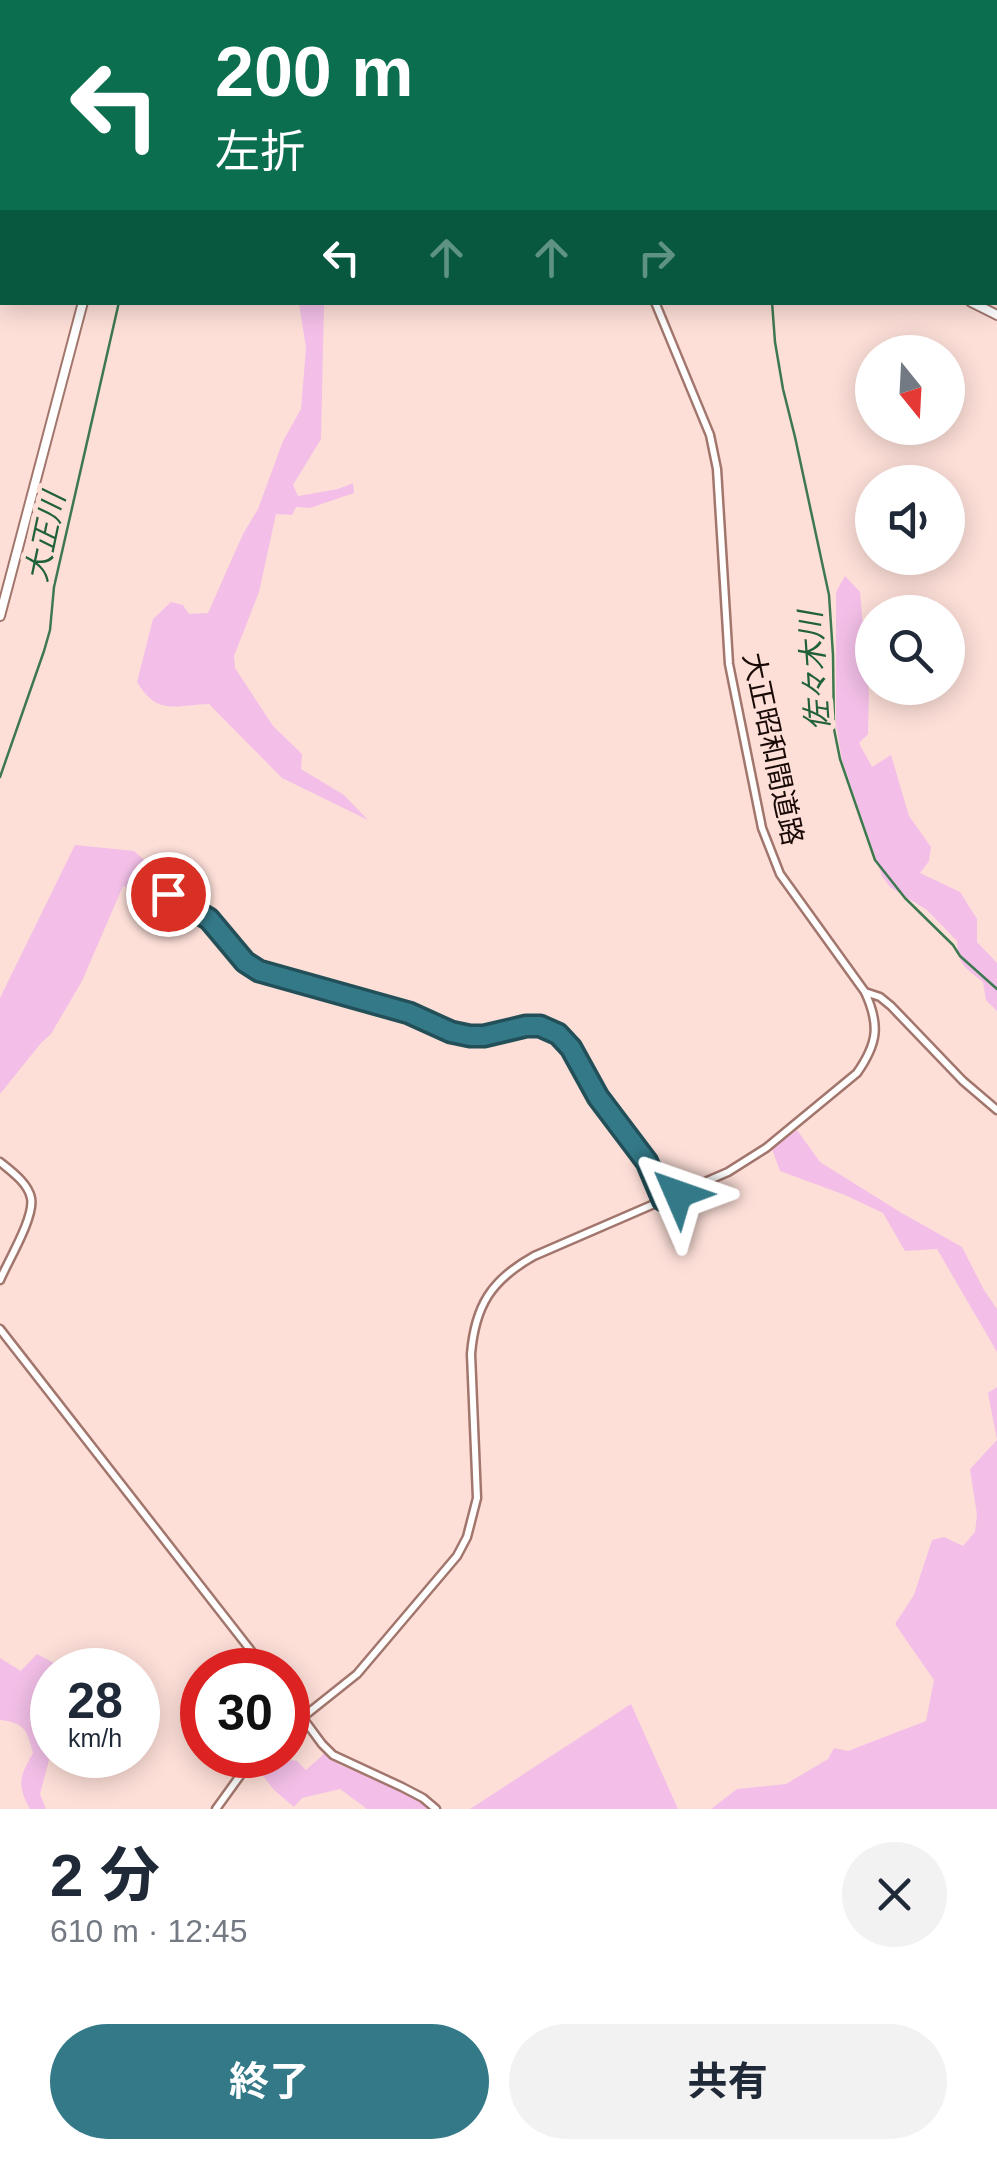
<!DOCTYPE html>
<html lang="ja">
<meta charset="utf-8">
<style>
:root{--surface:#fff;--page:#f2f2f3;--text:#1f2937;--muted:#747a83;--accent:#347988}
body{margin:0;font-family:Arial,"Noto Sans JP",sans-serif;background:var(--page);color:var(--text);height:100vh;display:flex;flex-direction:column;font-size:38px;white-space:nowrap}
*{box-sizing:border-box;margin:0}
p{font-size:32px;color:var(--muted)}
.icon{flex:none;width:55px;height:55px;fill:none;stroke:currentColor;stroke-width:2;stroke-linecap:round;stroke-linejoin:round}
.map{position:relative;height:1809px;overflow:hidden}
.sheet{display:flex;flex-direction:column;background:var(--surface);flex:1}
.sheet>*{flex:none}
.banner{position:absolute;left:0px;top:0px;width:998px;height:305px;box-shadow:0 5px 25px #0003;background:#0b6e4f;color:#fff;overflow:hidden}
.needle{width:65px;rotate:162deg}
.fabs{position:absolute;left:855px;top:335px;display:grid;gap:20px}
.fabs a{display:grid;place-items:center;width:110px;height:110px;border-radius:50%;background:var(--surface);box-shadow:0 5px 25px #0003;font-size:50px}
.speed{position:absolute;left:30px;top:1648px;display:flex;gap:20px;font-size:50px;font-weight:700;text-align:center}
.speed>*{display:grid;place-content:center;width:130px;height:130px;border-radius:50%;background:var(--surface);box-shadow:0 5px 25px #0003;line-height:1}
.speed small{font-size:25px;font-weight:400}
.speed .limit{border:15px solid #d22;background:#fff;color:#111}
.pin{position:absolute;display:grid;place-items:center;width:85px;height:85px;color:#fff;margin:-42px;border:5px solid #fff;border-radius:50%;box-shadow:0 2px 10px #0007}
.me{position:absolute;width:110px;margin:-55px;rotate:313deg;stroke-linejoin:round;filter:drop-shadow(0 0 8px #0008)}
.turn{display:flex;align-items:center;gap:35px;height:210px;padding:0 50px;font-size:45px}
.turn .icon{width:130px;height:130px;stroke-width:2.5}
.turn b{display:block;font-size:70px;line-height:85px}
.lanes{display:flex;align-items:center;height:95px;padding:0 50px;background:#0003;justify-content:center;gap:50px;direction:ltr}
.lanes .off{opacity:.35}
.round{display:grid;place-items:center;flex:none;width:105px;height:105px;border-radius:52px;background:var(--page)}
.summary{display:flex;align-items:center;justify-content:space-between;height:170px;padding:0 50px}
h1{font-size:60px;font-weight:700;line-height:75px}
.button{display:flex;gap:20px;margin-top:auto;padding:20px 50px}
.button a{flex:1;height:115px;border-radius:60px;background:var(--accent);color:#fff;font-size:40px;font-weight:700;line-height:115px;text-align:center}
.button a+a{background:var(--page);color:var(--text)}
.map>svg:first-child{display:block}
.green{fill:#f3bfe8}
.lines{fill:none;stroke-linecap:round;stroke-linejoin:round}
.stream{stroke:#3e7850;stroke-width:2.5}
.minor-casing{stroke:#a2766c;stroke-width:11}
.tertiary-casing{stroke:#a2766c;stroke-width:12}
.minor{stroke:#fff;stroke-width:6}
.tertiary{stroke:#fff;stroke-width:8}
.route-casing{stroke:#224f58;stroke-width:25}
.route{stroke:#347988;stroke-width:18}
.labels{text-anchor:middle;dominant-baseline:central;stroke-width:10;stroke-linejoin:round;paint-order:stroke}
.street-label{font-size:28px;fill:#190906;stroke:#fddfd8}
.water-label{font-size:30px;font-style:italic;fill:#21613a;stroke:#fddfd8}
</style>
<div class="map">
<svg width="997" height="1809" viewBox="0 0 997 1809">
<rect width="100%" height="100%" fill="#fddfd8"/>
<!-- green -->
<g class="green">
<path d="M299,303H324L321,439L293,485L298,496L338,489L353,483L354,493L310,508L296,507L292,515L276,514L259,592L234,656L235,668L273,726L302,754L301,769L344,795L368,820L282,778L209,704C173,705 158,716 137,682L153,619L171,602L183,605L189,614L208,613L243,534L258,509L283,441L301,409L306,348Z"/>
<path d="M845,576L860,592L869,695L868,734L859,743L872,767L891,755L909,816L931,847L929,861L920,873L960,892L977,919V942L997,963V1011L986,1000L983,982C965,967 958,966 957,941L927,910L890,887L882,876L842,760L836,724V592Z"/>
<path d="M75,845L134,851L176,888L182,898L179,907L163,903L123,886L82,981L51,1034L41,1043L0,1094V998Z"/>
<path d="M797,1130L820,1162L900,1212L962,1247L984,1290L997,1309V1352L937,1249L905,1251L883,1213L845,1195L780,1171L772,1149Z"/>
<path d="M997,1387V1809H711L737,1789L786,1784L828,1759L834,1748L848,1751L926,1721L934,1680L895,1624L914,1595L932,1540L944,1537L963,1546L975,1532L977,1515L970,1469L997,1440L988,1393Z"/>
<path d="M37,1654L67,1670H52V1749L40,1794L46,1809H30C16,1784 20,1776 33,1753C27,1730 25,1723 0,1720V1658L21,1671Z"/>
<path d="M631,1704L678,1809H470Z"/>
<path d="M325,1753L340,1765L395,1787L431,1809H367L340,1789L302,1798L294,1807L274,1790L257,1768L267,1757L297,1761L306,1770Z"/>
</g>
<g class="lines">
<!-- stream -->
<g class="stream">
<path d="M877,0V2"/>
<path d="M177,2L178,0"/>
<path d="M995,293L997,295"/>
<path d="M772,302L775,342L783,389L795,437L829,595L833,655L834,729L840,759L875,860L905,898L953,945L960,956L997,989"/>
<path d="M0,777L44,651L50,630L54,587L119,302"/>
</g>
<defs>
<g id="minor">
<path d="M526,0L527,2"/>
<path d="M865,0L866,2"/>
<path d="M168,894L209,919L245,962L259,971C308,982 358,995 406,1012C427,1019 446,1034 469,1036C500,1039 530,1016 558,1034C578,1048 585,1078 599,1098C624,1136 648,1155 663,1200"/>
<path d="M865,992L880,997L891,1006L963,1081L997,1110"/>
<path d="M0,1162C11,1171 28,1183 31,1198C35,1217 8,1261 0,1280"/>
<path d="M0,1329L266,1670"/>
<path d="M288,1698L322,1744L333,1755L402,1787L423,1798L436,1809"/>
<path d="M288,1729L357,1674L457,1556L467,1537L477,1498L471,1354C475,1306 491,1280 534,1256L728,1172L766,1148L857,1073C878,1043 880,1025 865,992L780,874L762,828L729,664L717,469L710,435L655,302"/>
<path d="M216,1809L247,1766L258,1755"/>
</g>
<g id="tertiary">
<path d="M124,2V0"/>
<path d="M776,2L781,0"/>
<path d="M971,302L997,315"/>
<path d="M0,616L83,302"/>
</g>
</defs>
<!-- minor casing -->
<use href="#minor" class="minor-casing"/>
<!-- tertiary casing -->
<use href="#tertiary" class="tertiary-casing"/>
<!-- minor -->
<use href="#minor" class="minor"/>
<!-- tertiary -->
<use href="#tertiary" class="tertiary"/>
</g>
<g class="lines">
<defs>
<path id="route" d="M168,894L209,919L245,962L259,971L409,1013L451,1032L470,1036H484L526,1026H540L558,1034L571,1048L598,1097L647,1162L663,1200L678,1194"/>
</defs>
<!-- route casing -->
<use href="#route" class="route-casing"/>
<!-- route -->
<use href="#route" class="route"/>
</g>
<g class="labels">
<!-- street labels -->
<g class="street-label">
<text transform="translate(773 749) rotate(78)">大正昭和間道路</text>
</g>
<!-- water labels -->
<g class="water-label">
<text transform="translate(45 537) rotate(-78)">大正川</text>
<text transform="translate(814 671) rotate(-94)">佐々木川</text>
</g>
</g>
</svg>
<div class="fabs">
<a><svg class="needle" viewBox="-14 -14 28 28"><path d="M0-13l5 13h-10z" fill="#e53935"/><path d="M0 13l5-13h-10z" fill="#747a83"/></svg></a>
<a><svg class="icon" aria-label="sound" viewBox="0 0 24 24"><path d="M4 9h4l5-4v14l-5-4H4zM17 9q2 3 0 6"/></svg></a>
<a><svg class="icon" aria-label="search" viewBox="0 0 24 24"><circle cx="10" cy="10" r="6"/><path d="M15 15l6 6"/></svg></a>
</div>
<div class="speed"><div>28<small>km/h</small></div><div class="limit">30</div></div>
<div class="pin" style="left:168px;top:894px;background:#d93025"><svg class="icon" aria-label="arrive" viewBox="0 0 24 24"><path d="M6 21V4h12l-3 4 3 4H6"/></svg></div>
<svg class="me" style="left:678px;top:1194px" viewBox="-20 -20 40 40"><path d="M0-17L14 15 0 8-14 15z" fill="#347988" stroke="#fff" stroke-width="4"/></svg>
<div class="banner">
<div class="turn"><svg class="icon" aria-label="left" viewBox="0 0 24 24"><path d="M17 20v-9H6M10 6l-5 5 5 5"/></svg><div><b>200 m</b>左折</div></div>
<div class="lanes"><svg class="icon" aria-label="left" viewBox="0 0 24 24"><path d="M17 20v-9H6M10 6l-5 5 5 5"/></svg><svg class="icon off" aria-label="ahead" viewBox="0 0 24 24"><path d="M12 20V5M6 11l6-6 6 6"/></svg><svg class="icon off" aria-label="ahead" viewBox="0 0 24 24"><path d="M12 20V5M6 11l6-6 6 6"/></svg><svg class="icon off" aria-label="right" viewBox="0 0 24 24"><path d="M7 20v-9h11M14 6l5 5-5 5"/></svg></div>
</div>
</div>
<section class="sheet">
<div class="summary"><div><h1>2 分</h1><p>610 m · 12:45</p></div><a class="round"><svg class="icon" aria-label="close" viewBox="0 0 24 24"><path d="M6 6l12 12M18 6L6 18"/></svg></a></div>
<div class="button"><a>終了</a><a>共有</a></div>
</section>
